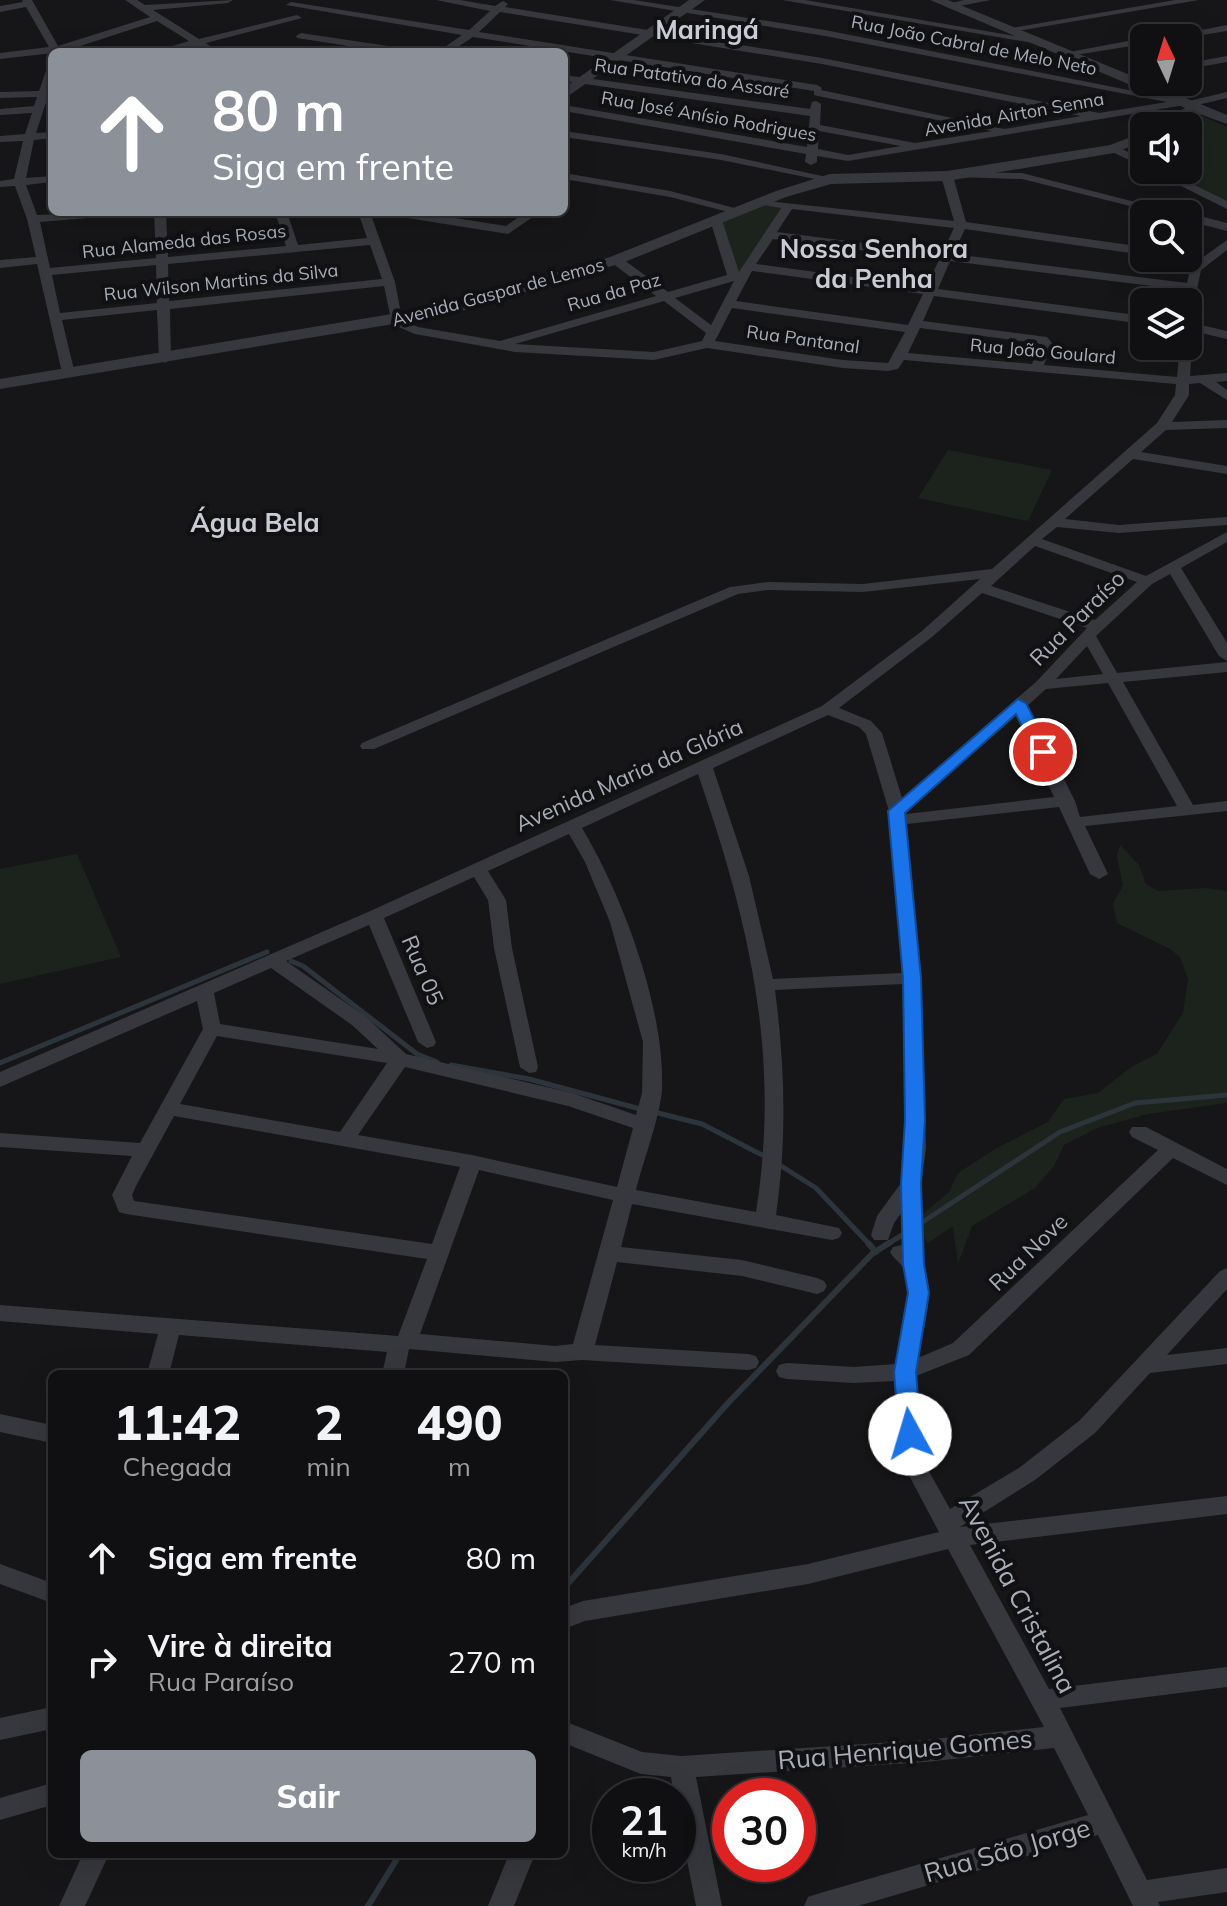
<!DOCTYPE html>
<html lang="pt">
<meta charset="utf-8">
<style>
:root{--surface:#101012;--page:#1e1e20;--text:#f1f3f6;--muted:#9c9d9f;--line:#303032;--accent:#8c9099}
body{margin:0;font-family:Mulish,sans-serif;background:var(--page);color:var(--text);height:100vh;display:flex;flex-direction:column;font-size:30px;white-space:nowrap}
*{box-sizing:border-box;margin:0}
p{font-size:26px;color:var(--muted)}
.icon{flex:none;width:44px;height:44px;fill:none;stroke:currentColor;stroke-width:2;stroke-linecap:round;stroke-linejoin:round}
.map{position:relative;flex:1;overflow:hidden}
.panel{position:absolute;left:48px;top:1370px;width:520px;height:488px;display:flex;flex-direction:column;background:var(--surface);border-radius:12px;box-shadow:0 8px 32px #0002,0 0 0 2px var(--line)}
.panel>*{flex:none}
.guide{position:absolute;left:48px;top:48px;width:520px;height:168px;border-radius:12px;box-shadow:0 8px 32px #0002,0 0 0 2px var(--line);background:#8c9099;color:#fff;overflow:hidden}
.needle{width:52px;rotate:356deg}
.buttons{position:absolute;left:1130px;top:24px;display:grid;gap:16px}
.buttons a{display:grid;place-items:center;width:72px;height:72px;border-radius:12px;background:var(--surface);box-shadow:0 8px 32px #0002,0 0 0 2px var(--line);font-size:40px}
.speed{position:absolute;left:592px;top:1778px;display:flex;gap:16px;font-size:40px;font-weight:700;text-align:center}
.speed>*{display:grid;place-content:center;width:104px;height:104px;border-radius:50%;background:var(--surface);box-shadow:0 8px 32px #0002,0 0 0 2px var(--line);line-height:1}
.speed small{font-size:20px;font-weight:400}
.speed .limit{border:12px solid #d22;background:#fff;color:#111}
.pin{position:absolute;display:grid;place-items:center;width:68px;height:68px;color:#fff;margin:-34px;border:4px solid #fff;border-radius:50%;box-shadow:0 2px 8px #0007}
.me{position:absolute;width:88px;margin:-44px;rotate:354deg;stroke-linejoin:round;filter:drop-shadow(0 0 6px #0008)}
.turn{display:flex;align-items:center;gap:28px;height:168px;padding:0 32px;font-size:36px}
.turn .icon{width:104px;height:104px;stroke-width:2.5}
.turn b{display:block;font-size:56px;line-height:68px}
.eta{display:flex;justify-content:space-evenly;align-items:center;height:136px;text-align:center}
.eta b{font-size:48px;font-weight:800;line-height:56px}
.primary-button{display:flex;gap:16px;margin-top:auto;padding:16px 32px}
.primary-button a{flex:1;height:92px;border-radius:12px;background:var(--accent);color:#fff;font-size:32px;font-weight:800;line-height:92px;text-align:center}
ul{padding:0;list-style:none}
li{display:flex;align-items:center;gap:24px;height:104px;padding:0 32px}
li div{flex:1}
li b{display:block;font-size:30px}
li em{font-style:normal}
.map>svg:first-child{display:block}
.green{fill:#1c231d}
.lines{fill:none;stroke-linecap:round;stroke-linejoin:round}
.stream-far1{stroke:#2c353c;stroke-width:5}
.stream{stroke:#2c353c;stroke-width:6}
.minor{fill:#37383d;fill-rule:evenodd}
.tertiary{fill:#37383d;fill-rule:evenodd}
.route{fill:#1a73e8;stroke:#114b97;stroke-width:2}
.labels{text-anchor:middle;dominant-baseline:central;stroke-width:8;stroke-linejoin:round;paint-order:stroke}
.far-street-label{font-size:18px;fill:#a8adb8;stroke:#111113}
.street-label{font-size:22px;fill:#a8adb8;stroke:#111113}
.far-district-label{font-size:26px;font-weight:bold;fill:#c9ccd4;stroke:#111113}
.near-street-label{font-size:26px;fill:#a8adb8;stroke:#111113}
</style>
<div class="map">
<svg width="1227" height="1906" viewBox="0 0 1227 1906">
<rect width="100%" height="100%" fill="#161618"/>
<!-- green -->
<g class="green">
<path d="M1195,113L1227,127V203L1155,170H1188V126H1171Z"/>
<path d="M762,205L781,207L741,272H736L722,222Z"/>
<path d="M948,450L1052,470L1028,521L918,498Z"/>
<path d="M1120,845L1139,865L1146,884L1158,891L1206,888L1227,891V1103L1148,1114L1097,1128L1064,1145L1054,1166L1035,1188L972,1226L958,1264L953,1226L928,1243L913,1222L949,1192L958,1173L995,1149L1048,1122L1064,1099L1098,1093L1131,1067L1157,1054L1183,1013L1188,979L1180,957L1170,949L1117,923L1113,904L1123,885L1117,856Z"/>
<path d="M77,854L121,957L0,984V869Z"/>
</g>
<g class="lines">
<!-- stream-far1 -->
<g class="stream-far1">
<path d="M291,961L303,966L417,1054L437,1062"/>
<path d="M0,1063L267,952"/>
<path d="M451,1065L529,1079L644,1110"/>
<path d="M654,1112L702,1124L766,1157"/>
<path d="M778,1164L816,1188L870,1245"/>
<path d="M918,1225L1060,1132L1135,1103L1227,1095"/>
<path d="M886,1245L907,1232"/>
</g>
<!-- stream -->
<g class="stream">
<path d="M868,1243L876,1252"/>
<path d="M564,1588L729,1402L872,1254L889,1243"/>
<path d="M368,1906L400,1854"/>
</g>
<!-- minor -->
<g class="minor">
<path d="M22,0H32L58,46L150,17L125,0H137L145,5L233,0L228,3L153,10L199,39L297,15L302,18L206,43L218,52H206L196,46L171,52H153L189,41L157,21L62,52L0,59V53L49,47L26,7L0,12V6L23,2Z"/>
<path d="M436,0H460L495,6L503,1L508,4L505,7L822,58L1099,113L1167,102L825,36L610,0H634L825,30L1179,100L1189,101L1227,92V98L1189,107L1185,105L848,161L817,156V162L811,165L805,162L806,154L564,111V105L807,147L810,116L564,81V75L810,109L812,102L816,101L821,104L820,125L915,143L992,131L818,96L814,95V91L473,37L450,52H438L462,35L286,5L291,2L469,30L490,11ZM500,12L822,64L1081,116L1004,129L821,90L822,88L817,85L479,32ZM819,131L901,146L848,155L818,149Z"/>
<path d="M782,0H805L1044,41L1039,44Z"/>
<path d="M964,0H991L949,8L944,5Z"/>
<path d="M1175,0H1199L1011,32L1006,29Z"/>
<path d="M1227,25V31L1184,38H1160Z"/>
<path d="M301,33L408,49L413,52H387L297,38L296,36Z"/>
<path d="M1144,38V44L1069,56L1064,53Z"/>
<path d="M1227,56V62L1188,69V63Z"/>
<path d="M52,65V84L36,133L52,132V138L34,140L26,178L52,176V182L26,185L37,215L118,212L112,216L40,222L50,268L156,258L154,212H166L168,257L286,246L275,212H287L298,245L367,238L358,212H370L395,282L402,319L418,327L500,341L656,296L612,263V257H620L668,292L727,275L710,220L712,218L722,220L739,272L781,208L758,204V200L954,221L941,176L947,173L953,176L966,222L1144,247V255L965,229L953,254L1187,283L1191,266L1227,240V250L1201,270L1192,314L1188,315V302H1183L1185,290L950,261L938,289L1144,316V324L934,296L923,321L1047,337L1052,343L1044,365L1177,377L1180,346H1188V343L1192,346L1190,376L1227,373V381L1216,382L1227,390V400L1200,383L1189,384V395L1172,422L1227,420V428L1166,430L1141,452L1227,466V474L1133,459L1065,519L1119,525L1227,517V525L1119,533L1057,527L1042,539L1146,576L1227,532V542L1181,568L1227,643V661L1219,656L1170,574L1152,584L1096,636L1117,673L1227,662V672L1123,682L1193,805L1227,801V811L1085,826L1108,874L1099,879L1090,874L1059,807L907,824L921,978L926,1149L921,1184L923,1265C936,1293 923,1328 918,1358L953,1343L1158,1150L1132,1137L1129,1132L1132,1127H1146L1227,1169V1185L1173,1158L969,1355L916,1376L926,1466L950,1509L1019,1468L1079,1421L1220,1271L1227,1268V1289L1167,1355L1227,1348V1364L1150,1373L1095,1433L1035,1480L960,1527L1227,1496V1514L970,1545L1049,1689L1227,1667V1687L1060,1708L1147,1880L1227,1868V1892L1158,1902L1160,1906H1133L1098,1835L858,1906H804L808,1897L817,1894L1088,1815L1054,1748L925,1762L696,1777L722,1906H696L678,1815V1796H674L671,1777L641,1774L564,1743V1721L642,1752L681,1756L925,1740L1044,1727L948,1549L808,1584L585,1621L564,1629V1608L583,1601L808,1564L939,1532L904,1466L895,1381L854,1383L787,1379L779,1377L776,1371L779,1365L787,1363L854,1367L896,1364C900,1341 913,1299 908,1277C905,1265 895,1261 890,1252L893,1247L902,1245V1212L894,1223L888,1240H874L871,1235L877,1216L901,1183L906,1149L903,984L775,990C785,1067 787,1139 776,1215L839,1228L842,1233L839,1238L832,1240L632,1204L621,1247L742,1260L817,1278L824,1281L827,1286L824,1291L817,1294L742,1276L617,1262L595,1345L748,1354L756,1356L759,1362L756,1368L748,1370L582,1360L555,1362L409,1349L404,1374H382L387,1352L179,1335L169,1374H147L158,1334L0,1321V1305L398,1336L427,1259L126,1214L119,1212L112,1195L132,1156L0,1147V1133L140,1143L203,1029L197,1001L0,1087V1072L368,912L822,706L922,631L980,579L863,592L768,590L738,594L374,749H362L360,746L362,743L730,587L768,582L863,584L992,569L1157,423L1175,395L1176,384L904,360L898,369L888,371L843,368L707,348L654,360L515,352L415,334L392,324L384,286L170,309L171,359L165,363L159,359L157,310L62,320L75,374L63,377L37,264L0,268V260L36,257L27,219L15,186L0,187V181L14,179L23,141L0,142V136L25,134L32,113L0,115V109L34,106L37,97L0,98V92L39,91L47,68ZM792,209L954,228L942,253L777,232ZM773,239L939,260L926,287L756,264ZM370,245L382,279L169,301L168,264ZM156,265L157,303L60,313L52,275ZM752,271L923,294L908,325L736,301ZM734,281L711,325L675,298ZM664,301L706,333L702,341L654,352L515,344ZM732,308L905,332L888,363L843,360L715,341ZM920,328L1038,343L1039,344L1032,364L908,353ZM1035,546L1137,582L1095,620L991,586ZM982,593L1087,628L1036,682L902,798L882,733L871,721L839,708L932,637ZM1087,646L1103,674L1056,679ZM1108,683L1177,806L1080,817L1075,801L1027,706L1046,689ZM828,715L859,727L866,734L889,811L902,973L773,979L749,876L713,768ZM1016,716L1054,797L906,814V812ZM698,774C749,922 781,1055 756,1212L636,1190C643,1161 660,1118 662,1089C665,1009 623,896 582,828ZM569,834L585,862L610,922L643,1042L642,1093L636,1115L572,1093L406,1054L366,1017L286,961L369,925L418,1042L427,1048L434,1046L436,1042L384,918L474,877L488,900L494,948L520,1067L529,1073L536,1072L538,1067L512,948L506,900L488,871ZM271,968L352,1025L378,1049L220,1024L214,993ZM217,1036L387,1063L340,1132L180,1104ZM405,1067L568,1106L633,1128L617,1187L472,1155L358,1135ZM174,1116L460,1167L432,1244L134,1201L132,1195L137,1184ZM479,1170L613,1200L573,1344L555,1346L420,1334Z"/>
<path d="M1144,71V77L1126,80L1121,77Z"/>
<path d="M564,131L721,154L836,179L830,182L721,160L564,137Z"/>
<path d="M1110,147H1118L1144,160V167L1110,151Z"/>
<path d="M1149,170H1164L1227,201V209Z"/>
<path d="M961,172L1022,173L1182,214H1162L1022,179L957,177V173Z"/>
<path d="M564,173L670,191L746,211L740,215L670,197L564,179Z"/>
<path d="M389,212H417L506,226L526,212H540L508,234L395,216Z"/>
<path d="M1188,213L1227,223V231L1188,221Z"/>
<path d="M1188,322L1227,331V339L1188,330Z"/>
<path d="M0,1414L52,1425V1443L0,1432Z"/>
<path d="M0,1564L52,1583V1603L0,1584Z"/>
<path d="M52,1707V1729L0,1740V1718Z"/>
<path d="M52,1783V1805L0,1820V1798Z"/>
<path d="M83,1854H109L85,1906H59Z"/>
<path d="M509,1854H535L514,1906H488Z"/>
</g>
<!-- tertiary -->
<g class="tertiary">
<path d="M689,0H705L564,99V88Z"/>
<path d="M930,0H948L1227,115V124L1197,113L1174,126H1156L1185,108Z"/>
<path d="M1144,132V141L1114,153L947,181L831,184L786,197L622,263L448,315L0,389V379L446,305L610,257L776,191L830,174L947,171L1110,145Z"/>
</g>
</g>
<!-- route -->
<path class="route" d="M1018,699L1026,703L1051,752L1049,756H1037L1016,714L905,813L921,978L925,1120L921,1184L924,1264L929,1293L916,1372L921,1434L918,1440H902L899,1434L894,1372L908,1293L903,1264L901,1184L905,1120L903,978L888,811Z"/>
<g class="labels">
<!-- far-street labels -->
<g class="far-street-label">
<text transform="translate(974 45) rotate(11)">Rua João Cabral de Melo Neto</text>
<text transform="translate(692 78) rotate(8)">Rua Patativa do Assaré</text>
<text transform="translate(1014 114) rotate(-10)">Avenida Airton Senna</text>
<text transform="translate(709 116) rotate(10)">Rua José Anísio Rodrigues</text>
<text transform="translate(184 241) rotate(-6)">Rua Alameda das Rosas</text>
<text transform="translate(221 282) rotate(-6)">Rua Wilson Martins da Silva</text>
<text transform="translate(498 292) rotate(-15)">Avenida Gaspar de Lemos</text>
<text transform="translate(614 292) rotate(-16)">Rua da Paz</text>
<text transform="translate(803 339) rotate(8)">Rua Pantanal</text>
<text transform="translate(1043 351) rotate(5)">Rua João Goulard</text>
</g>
<!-- street labels -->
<g class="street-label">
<text transform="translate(1077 618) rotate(-45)">Rua Paraíso</text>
<text transform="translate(629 775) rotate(-24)">Avenida Maria da Glória</text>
<text transform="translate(423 970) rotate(67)">Rua 05</text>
<text transform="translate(1028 1252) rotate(-44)">Rua Nove</text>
</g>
<!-- far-district labels -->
<g class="far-district-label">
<text x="707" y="29">Maringá</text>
<text x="874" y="248">Nossa Senhora<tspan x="874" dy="30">da Penha</tspan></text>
<text x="255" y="522">Água Bela</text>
</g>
<!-- near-street labels -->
<g class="near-street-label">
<text transform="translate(1018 1594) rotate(62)">Avenida Cristalina</text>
<text transform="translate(905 1749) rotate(-5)">Rua Henrique Gomes</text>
<text transform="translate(1007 1850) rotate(-16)">Rua São Jorge</text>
</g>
</g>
</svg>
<div class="buttons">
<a><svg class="needle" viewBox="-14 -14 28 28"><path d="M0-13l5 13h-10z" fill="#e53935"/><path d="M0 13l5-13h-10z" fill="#9c9d9f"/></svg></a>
<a><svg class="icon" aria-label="sound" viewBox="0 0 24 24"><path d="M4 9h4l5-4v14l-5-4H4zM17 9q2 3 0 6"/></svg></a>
<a><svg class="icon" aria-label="search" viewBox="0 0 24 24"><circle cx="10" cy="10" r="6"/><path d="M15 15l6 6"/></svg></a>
<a><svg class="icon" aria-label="layers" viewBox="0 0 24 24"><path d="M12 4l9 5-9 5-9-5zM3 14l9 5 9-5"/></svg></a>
</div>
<div class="speed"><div>21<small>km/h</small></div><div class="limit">30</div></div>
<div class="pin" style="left:1043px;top:752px;background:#d93025"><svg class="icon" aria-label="arrive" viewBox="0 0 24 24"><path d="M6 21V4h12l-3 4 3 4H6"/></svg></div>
<svg class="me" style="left:910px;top:1434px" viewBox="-20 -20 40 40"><circle r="19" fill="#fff"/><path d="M0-13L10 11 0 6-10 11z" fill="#1a73e8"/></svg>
<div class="guide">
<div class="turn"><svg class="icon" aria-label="ahead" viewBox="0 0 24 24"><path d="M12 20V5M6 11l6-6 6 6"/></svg><div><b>80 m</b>Siga em frente</div></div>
</div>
<section class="panel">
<div class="eta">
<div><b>11:42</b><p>Chegada</p></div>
<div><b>2</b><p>min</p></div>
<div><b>490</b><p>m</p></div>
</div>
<ul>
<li><svg class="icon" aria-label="ahead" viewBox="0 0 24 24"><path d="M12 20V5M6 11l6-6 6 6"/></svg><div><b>Siga em frente</b></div><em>80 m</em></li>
<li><svg class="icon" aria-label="right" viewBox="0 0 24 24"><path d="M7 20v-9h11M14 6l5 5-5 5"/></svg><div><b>Vire à direita</b><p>Rua Paraíso</p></div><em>270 m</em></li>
</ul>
<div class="primary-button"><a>Sair</a></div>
</section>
</div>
